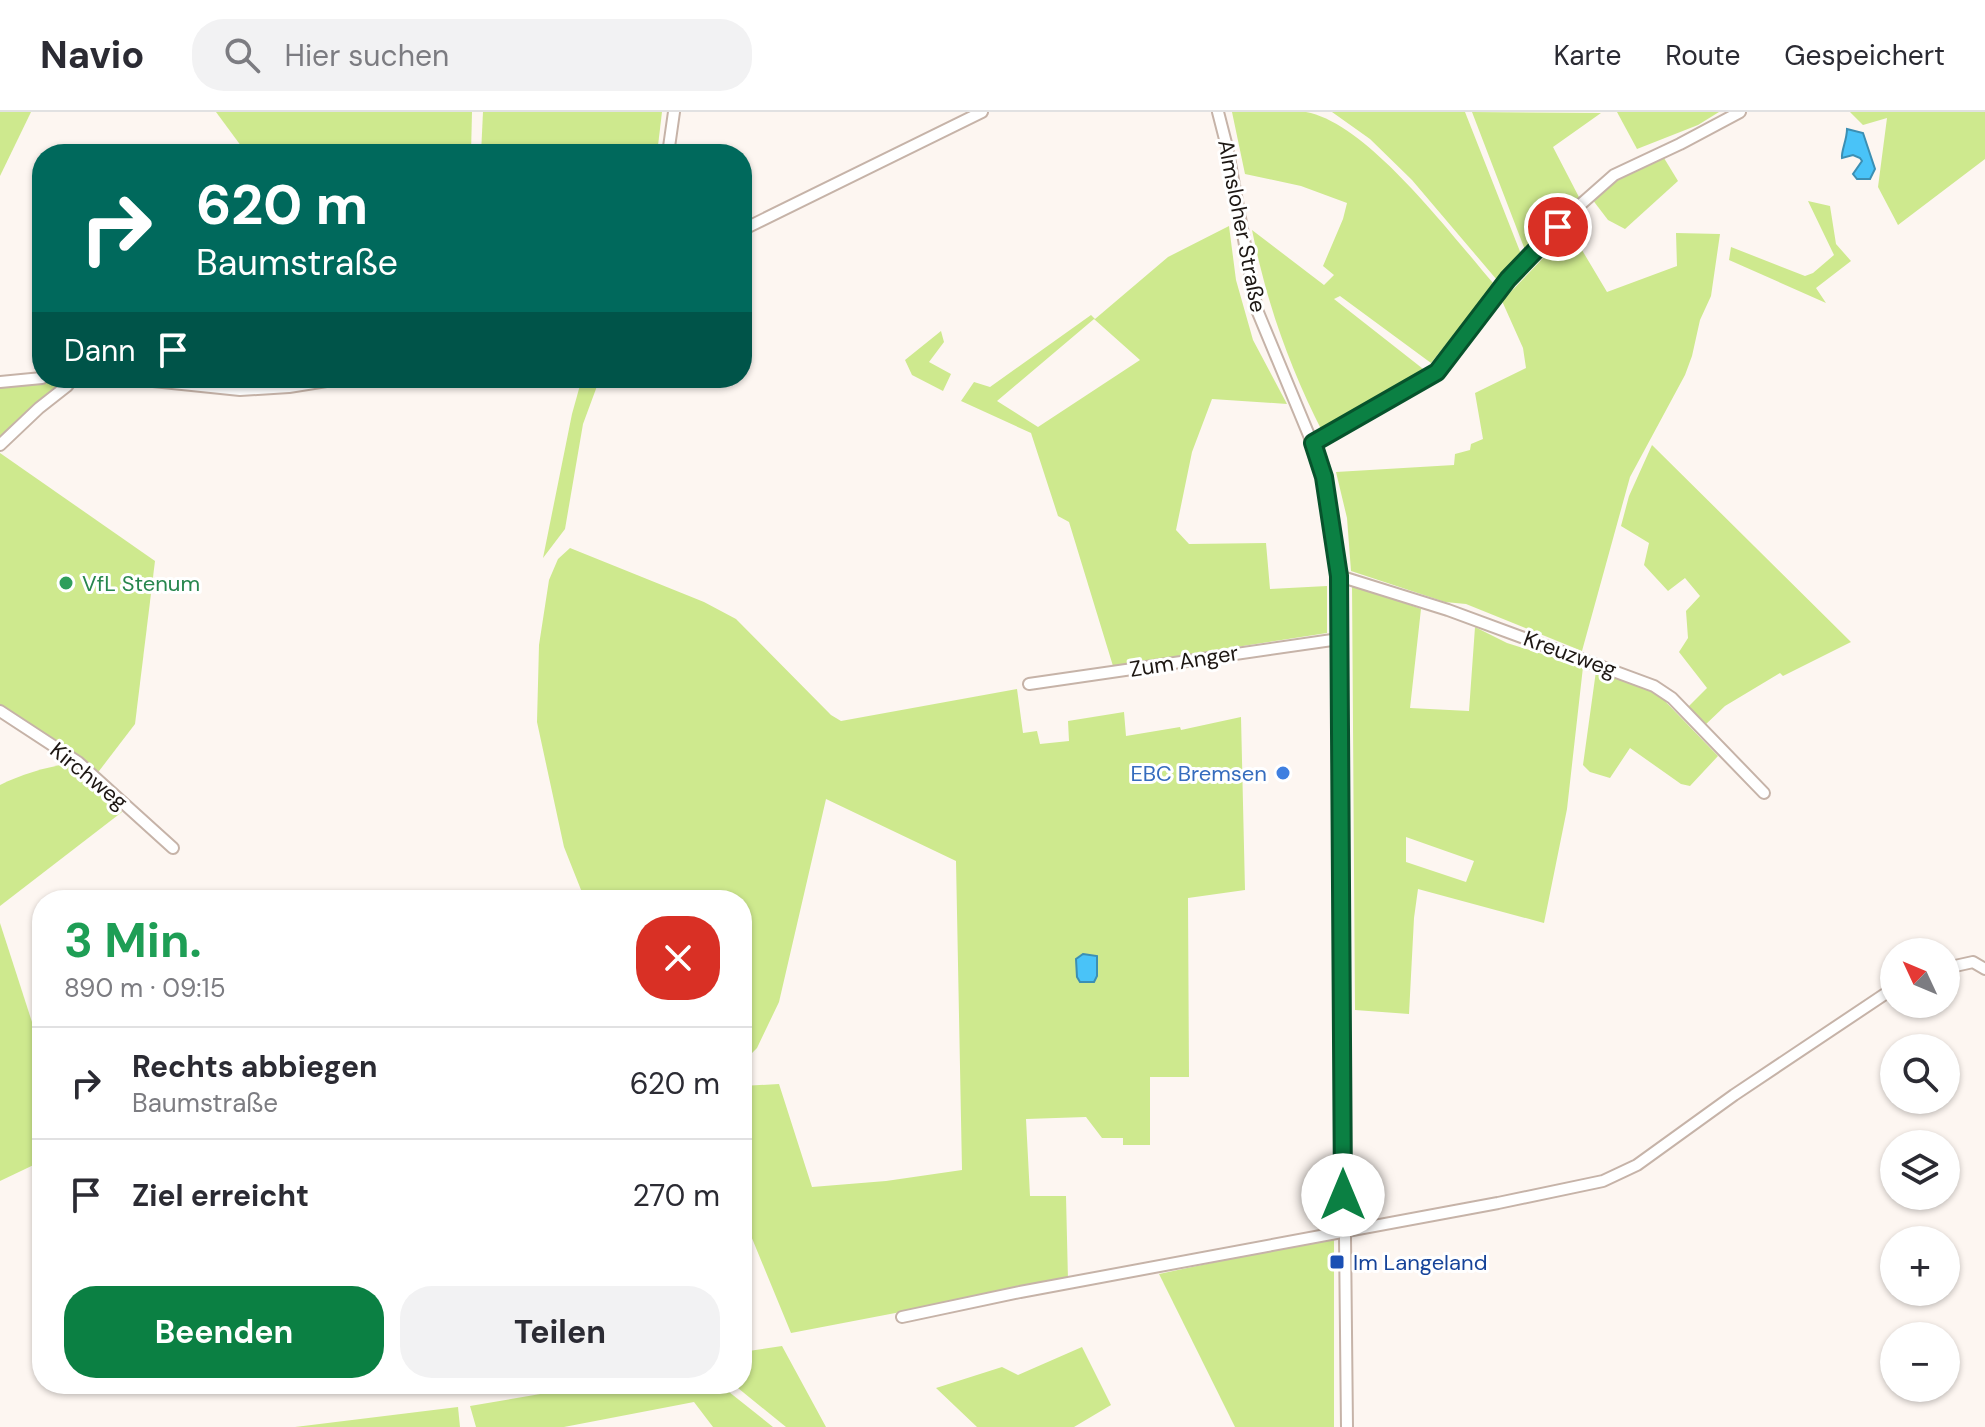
<!DOCTYPE html>
<html lang="de">
<meta charset="utf-8">
<style>
:root{--surface:#fff;--page:#f2f2f3;--text:#2b2b33;--muted:#7c7c81;--line:#e1e1e2;--accent:#0b8043}
body{margin:0;font-family:"DM Sans",sans-serif;background:var(--page);color:var(--text);height:100vh;display:flex;flex-direction:column;font-size:30px;white-space:nowrap}
*{box-sizing:border-box;margin:0}
p{font-size:26px;color:var(--muted)}
.icon{flex:none;width:44px;height:44px;fill:none;stroke:currentColor;stroke-width:2;stroke-linecap:round;stroke-linejoin:round}
.map{position:relative;flex:1;overflow:hidden}
.details{position:absolute;left:32px;top:778px;width:720px;height:504px;display:flex;flex-direction:column;background:var(--surface);border-radius:32px;box-shadow:0 2px 6px #0004}
.details>*{flex:none}
.guide{position:absolute;left:32px;top:32px;width:720px;height:244px;border-radius:32px;box-shadow:0 2px 6px #0004;background:#00695c;color:#fff;overflow:hidden}
.needle{width:52px;rotate:314deg}
.fabs{position:absolute;left:1880px;top:826px;display:grid;gap:16px}
.fabs a{display:grid;place-items:center;width:80px;height:80px;border-radius:50%;background:var(--surface);box-shadow:0 2px 6px #0004;font-size:40px}
.pin{position:absolute;display:grid;place-items:center;width:68px;height:68px;color:#fff;margin:-34px;border:4px solid #fff;border-radius:50%;box-shadow:0 2px 8px #0007}
.me{position:absolute;width:88px;margin:-44px;rotate:0deg;stroke-linejoin:round;filter:drop-shadow(0 0 6px #0008)}
.turn{display:flex;align-items:center;gap:28px;height:168px;padding:0 32px;font-size:36px}
.turn .icon{width:104px;height:104px;stroke-width:2.5}
.turn b{display:block;font-size:56px;line-height:68px}
.then{display:flex;align-items:center;height:76px;padding:0 32px;background:#0003;gap:16px;font-size:30px}
.round{display:grid;place-items:center;flex:none;width:84px;height:84px;border-radius:32px;background:var(--page)}
.overview{display:flex;align-items:center;justify-content:space-between;height:136px;padding:0 32px}
h1{font-size:48px;font-weight:700;line-height:60px;color:#1e9e55}
.cta{display:flex;gap:16px;margin-top:auto;padding:16px 32px}
.cta a{flex:1;height:92px;border-radius:32px;background:var(--accent);color:#fff;font-size:32px;font-weight:700;line-height:92px;text-align:center}
.cta a+a{background:var(--page);color:var(--text)}
ul{padding:0;list-style:none}
li{display:flex;align-items:center;gap:24px;height:112px;padding:0 32px;border-top:2px solid var(--line)}
li div{flex:1}
li b{display:block;font-size:30px}
li em{font-style:normal}
header{display:flex;align-items:center;gap:48px;box-sizing:border-box;height:112px;padding:0 40px;background:var(--surface);border-bottom:2px solid var(--line)}
header strong{font-size:38px}
nav{display:flex;gap:44px;margin-inline-start:auto;font-size:28px}
.search{width:560px;height:72px;background:var(--page);display:flex;align-items:center;gap:20px;box-sizing:border-box;padding:0 28px;border-radius:32px;color:var(--muted);font-size:30px}
.map>svg:first-child{display:block}
.green{fill:#cee98e;fill-rule:evenodd}
.water{fill:#49c3f8;stroke:#3c8fb3;stroke-width:2}
.lines{fill:none;stroke-linecap:round;stroke-linejoin:round}
.stream{stroke:#3c8fb3;stroke-width:2}
.minor-casing{stroke:#c6b3a8;stroke-width:14}
.minor{stroke:#fff;stroke-width:10}
.route-casing{stroke:#07532c;stroke-width:20}
.route{stroke:#0b8043;stroke-width:14}
.leisure-dot{fill:#2e9e5b;stroke:#fff;stroke-width:3}
.shop-dot{fill:#3f7fe0;stroke:#fff;stroke-width:3}
.transit-dot{fill:#1a4fb4;stroke:#fff;stroke-width:3}
.labels{text-anchor:middle;dominant-baseline:central;stroke-width:6;stroke-linejoin:round;paint-order:stroke}
.street-label{font-size:22px;fill:#1d1713;stroke:#fff}
.leisure-label{font-size:22px;fill:#27864d;stroke:#fff;text-anchor:start}
.shop-label{font-size:22px;fill:#366cbe;stroke:#fff;text-anchor:end}
.transit-label{font-size:22px;fill:#164399;stroke:#fff;text-anchor:start}
</style>
<header>
<strong>Navio</strong>
<div class="search"><svg class="icon" aria-label="search" viewBox="0 0 24 24"><circle cx="10" cy="10" r="6"/><path d="M15 15l6 6"/></svg>Hier suchen</div>
<nav><a>Karte</a><a>Route</a><a>Gespeichert</a></nav>
</header>
<div class="map">
<svg width="1985" height="1315" viewBox="0 0 1985 1315">
<rect width="100%" height="100%" fill="#fdf6f1"/>
<!-- green -->
<g class="green">
<path d="M0,0H31L0,64Z"/>
<path d="M216,0H472L471,42H247Z"/>
<path d="M483,0H662L657,42H481Z"/>
<path d="M1232,0C1255,0 1283,0 1306,0C1368,11 1452,124 1494,172L1431,251L1340,184L1334,187L1427,260L1323,321C1289,254 1267,192 1252,118L1324,173L1334,163L1323,154L1343,107L1347,91L1301,74L1245,62Z"/>
<path d="M1332,0H1465L1521,142L1497,168L1412,68L1370,27Z"/>
<path d="M1472,0L1601,1L1553,35L1581,89L1525,138Z"/>
<path d="M1617,0H1719L1698,13L1637,37Z"/>
<path d="M1850,0H1985V47L1898,113L1878,75L1887,6L1863,13Z"/>
<path d="M1664,46L1678,69L1625,117L1608,108L1592,87L1613,69Z"/>
<path d="M1808,89L1830,94L1836,132L1851,149L1816,176L1826,191L1729,148L1731,135L1805,164L1813,161L1834,143Z"/>
<path d="M1229,114L1236,168L1253,228L1287,292L1212,287L1192,340L1176,418L1189,432L1266,431L1270,477L1327,474V521L1113,554L1069,410L1058,404L1031,321L961,289L974,270L990,275L1091,203L1095,207L1168,145ZM1094,207L1140,248L1038,315L997,289Z"/>
<path d="M1570,118L1607,180L1677,154L1676,121L1720,122L1711,184L1700,208L1692,244L1685,263L1630,365L1582,539L1466,492L1445,490L1351,459L1347,406L1336,360L1454,353L1455,342L1470,338L1471,332L1483,327L1475,281L1526,256L1523,236L1502,189Z"/>
<path d="M941,219L944,230L929,250L951,262L943,279L912,263L905,248Z"/>
<path d="M582,266H600L583,312L565,417L543,446L572,302Z"/>
<path d="M53,270L62,272L0,329V276Z"/>
<path d="M1652,333L1851,530L1783,564L1780,561L1725,594L1704,614L1688,595L1707,576L1679,540L1688,526L1686,499L1700,484L1685,466L1668,479L1644,453L1649,431L1621,414L1629,384Z"/>
<path d="M0,341L155,449L135,612L96,663L0,595Z"/>
<path d="M570,436L704,490L736,507L831,603L841,609L1017,577L1023,621L1037,619L1040,632L1069,629L1068,609L1124,600L1126,624L1180,615L1181,618L1241,605L1245,778L1188,786L1189,965H1150V1033H1123V1026H1102L1086,1005L1026,1007L1030,1084H1066L1068,1168L791,1221L742,1102V974L779,972L812,1075L886,1069L962,1058L956,749L826,687L779,890L757,936L742,951V788H585L564,735L537,610L539,533L549,468L558,447Z"/>
<path d="M1352,472L1421,497L1410,596L1469,599L1475,515L1507,531L1583,555L1567,697L1544,811L1418,777L1414,806L1409,902L1355,898ZM1406,725L1474,749L1466,770L1406,750Z"/>
<path d="M1596,559L1643,575L1660,584L1718,644L1690,674L1681,672L1630,636L1610,666L1590,660L1583,653Z"/>
<path d="M68,652L122,700L0,794V673C20,663 45,655 68,652Z"/>
<path d="M0,811L42,941V1049L0,1069Z"/>
<path d="M1334,1125V1315H1235L1159,1162Z"/>
<path d="M782,1234L826,1315H786L733,1272H742V1240Z"/>
<path d="M1082,1235L1111,1293L1074,1315H977L936,1276L1002,1255L1018,1263Z"/>
<path d="M599,1272H719L773,1315H713L694,1290L564,1315H476L470,1294Z"/>
<path d="M458,1295L460,1315H295Z"/>
</g>
<!-- water -->
<g class="water">
<path d="M1847,17L1863,21L1875,57L1870,67H1857L1853,62L1862,49L1860,46L1853,43L1842,46C1841,39 1847,28 1847,17Z"/>
<path d="M1083,842L1097,844V864L1094,870H1080L1077,865L1076,847Z"/>
</g>
<g class="lines">
<!-- stream -->
<g class="stream">
<path d="M1392,292L1408,282"/>
<path d="M1329,330L1375,301"/>
</g>
<defs>
<g id="minor">
<path d="M1218,0L1227,35L1257,198L1318,345L1332,411L1338,459L1347,1315"/>
<path d="M668,42L674,0"/>
<path d="M742,118L982,0"/>
<path d="M124,266L240,278L289,275L345,266"/>
<path d="M0,270L42,266"/>
<path d="M1313,331L1437,260L1508,167L1580,93L1614,63L1680,32L1740,0"/>
<path d="M0,333L39,296L67,274L73,266"/>
<path d="M1339,464L1448,498L1654,574L1672,586L1764,681"/>
<path d="M1029,572L1339,527"/>
<path d="M0,599L78,650L173,736"/>
<path d="M1946,856L1973,850L1985,857"/>
<path d="M902,1205L1020,1180L1498,1091L1603,1069L1637,1053L1734,983L1894,876"/>
</g>
</defs>
<!-- minor casing -->
<use href="#minor" class="minor-casing"/>
<!-- minor -->
<use href="#minor" class="minor"/>
</g>
<g class="lines">
<defs>
<path id="route" d="M1343,1083L1339,464L1324,365L1313,331L1437,260L1508,167L1558,115"/>
</defs>
<!-- route casing -->
<use href="#route" class="route-casing"/>
<!-- route -->
<use href="#route" class="route"/>
</g>
<!-- markers -->
<circle class="leisure-dot" cx="66" cy="471" r="8"/>
<circle class="shop-dot" cx="1283" cy="661" r="8"/>
<rect class="transit-dot" x="1329" y="1142" width="16" height="16" rx="4"/>
<g class="labels">
<!-- street labels -->
<g class="street-label">
<text transform="translate(1242 114) rotate(79)">Almsloher Straße</text>
<text transform="translate(1570 542) rotate(20)">Kreuzweg</text>
<text transform="translate(1184 549) rotate(-9)">Zum Anger</text>
<text transform="translate(89 664) rotate(39)">Kirchweg</text>
</g>
<!-- leisure labels -->
<g class="leisure-label">
<text x="82" y="471">VfL Stenum</text>
</g>
<!-- shop labels -->
<g class="shop-label">
<text x="1267" y="661">EBC Bremsen</text>
</g>
<!-- transit labels -->
<g class="transit-label">
<text x="1353" y="1150">Im Langeland</text>
</g>
</g>
</svg>
<div class="fabs">
<a><svg class="needle" viewBox="-14 -14 28 28"><path d="M0-13l5 13h-10z" fill="#e53935"/><path d="M0 13l5-13h-10z" fill="#7c7c81"/></svg></a>
<a><svg class="icon" aria-label="search" viewBox="0 0 24 24"><circle cx="10" cy="10" r="6"/><path d="M15 15l6 6"/></svg></a>
<a><svg class="icon" aria-label="layers" viewBox="0 0 24 24"><path d="M12 4l9 5-9 5-9-5zM3 14l9 5 9-5"/></svg></a>
<a>+</a>
<a>−</a>
</div>
<div class="pin" style="left:1558px;top:115px;background:#d93025"><svg class="icon" aria-label="arrive" viewBox="0 0 24 24"><path d="M6 21V4h12l-3 4 3 4H6"/></svg></div>
<svg class="me" style="left:1343px;top:1083px" viewBox="-20 -20 40 40"><circle r="19" fill="#fff"/><path d="M0-13L10 11 0 6-10 11z" fill="#0b8043"/></svg>
<div class="guide">
<div class="turn"><svg class="icon" aria-label="right" viewBox="0 0 24 24"><path d="M7 20v-9h11M14 6l5 5-5 5"/></svg><div><b>620 m</b>Baumstraße</div></div>
<div class="then">Dann<svg class="icon" aria-label="arrive" viewBox="0 0 24 24"><path d="M6 21V4h12l-3 4 3 4H6"/></svg></div>
</div>
<section class="details">
<div class="overview"><div><h1>3 Min.</h1><p>890 m · 09:15</p></div><a class="round" style="background:#d93025;color:#fff"><svg class="icon" aria-label="close" viewBox="0 0 24 24"><path d="M6 6l12 12M18 6L6 18"/></svg></a></div>
<ul>
<li><svg class="icon" aria-label="right" viewBox="0 0 24 24"><path d="M7 20v-9h11M14 6l5 5-5 5"/></svg><div><b>Rechts abbiegen</b><p>Baumstraße</p></div><em>620 m</em></li>
<li><svg class="icon" aria-label="arrive" viewBox="0 0 24 24"><path d="M6 21V4h12l-3 4 3 4H6"/></svg><div><b>Ziel erreicht</b></div><em>270 m</em></li>
</ul>
<div class="cta"><a>Beenden</a><a>Teilen</a></div>
</section>
</div>
